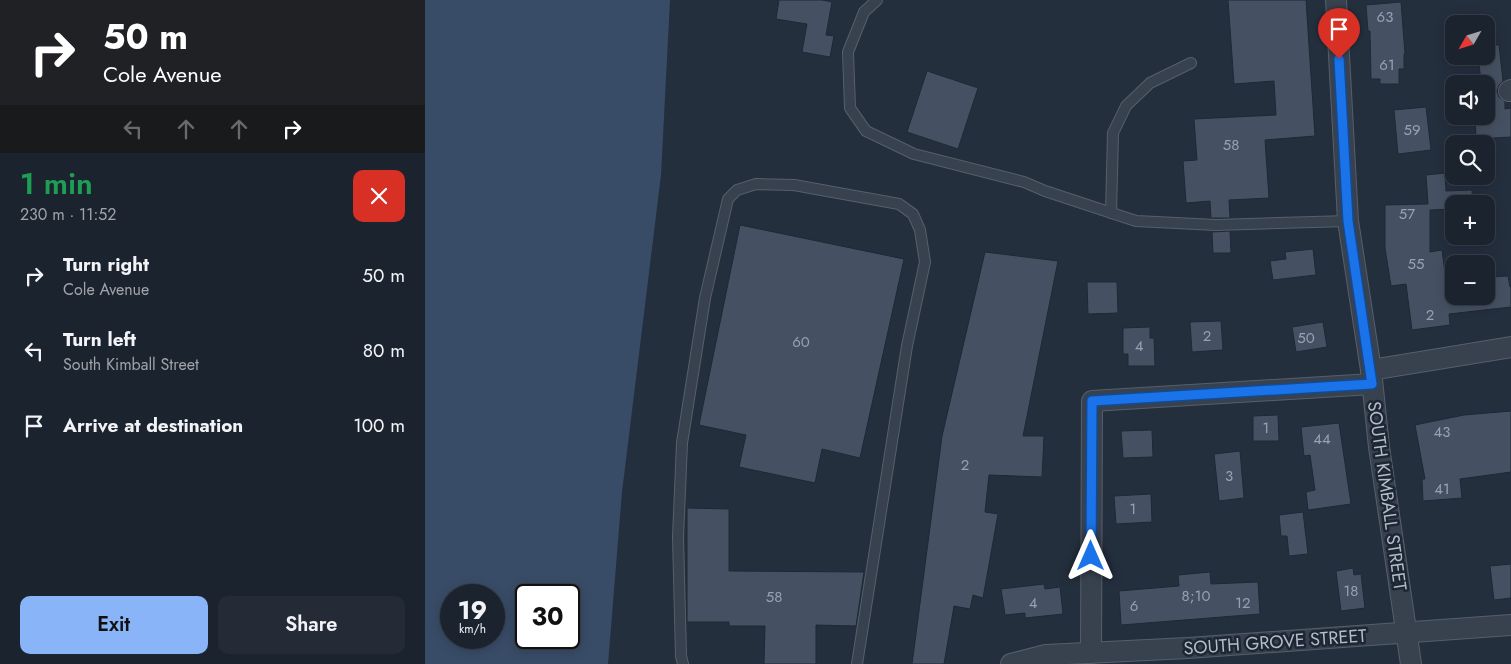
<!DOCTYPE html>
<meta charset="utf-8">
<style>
:root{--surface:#1b232e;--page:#242b36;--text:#f1f3f6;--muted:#a0a4aa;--line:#39404a;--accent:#8ab4f8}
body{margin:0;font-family:Jost,sans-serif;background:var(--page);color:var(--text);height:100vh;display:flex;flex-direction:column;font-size:19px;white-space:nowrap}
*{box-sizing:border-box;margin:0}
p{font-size:16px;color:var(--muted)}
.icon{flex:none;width:28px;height:28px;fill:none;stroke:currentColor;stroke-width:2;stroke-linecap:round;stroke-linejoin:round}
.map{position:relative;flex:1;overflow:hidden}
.sheet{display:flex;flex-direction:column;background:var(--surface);width:425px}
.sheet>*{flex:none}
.banner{background:#202124;color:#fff;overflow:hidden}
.needle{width:32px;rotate:231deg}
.fabs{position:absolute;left:1020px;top:15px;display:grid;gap:10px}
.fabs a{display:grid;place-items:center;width:50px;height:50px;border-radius:10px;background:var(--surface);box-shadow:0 2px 12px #0003,0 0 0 1px var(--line);font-size:25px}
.speed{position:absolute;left:15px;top:584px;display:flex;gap:10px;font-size:25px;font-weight:700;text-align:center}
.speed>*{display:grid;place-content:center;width:65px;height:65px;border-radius:50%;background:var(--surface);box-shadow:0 2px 12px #0003,0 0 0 1px var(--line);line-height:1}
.speed small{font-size:12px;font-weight:400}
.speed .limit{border:2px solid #111;border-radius:8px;background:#fff;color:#111}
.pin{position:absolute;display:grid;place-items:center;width:42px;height:42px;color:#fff;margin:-51px -21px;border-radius:50% 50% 50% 0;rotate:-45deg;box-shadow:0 0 5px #0007}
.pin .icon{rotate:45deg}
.me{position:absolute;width:55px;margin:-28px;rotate:0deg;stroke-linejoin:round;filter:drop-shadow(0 0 4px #0008)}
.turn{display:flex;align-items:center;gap:18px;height:105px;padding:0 20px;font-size:22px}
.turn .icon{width:65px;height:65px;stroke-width:2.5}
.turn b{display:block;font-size:35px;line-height:42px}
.lanes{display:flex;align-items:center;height:48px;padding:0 20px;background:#0003;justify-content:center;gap:25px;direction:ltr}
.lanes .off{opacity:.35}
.round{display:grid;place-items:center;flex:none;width:52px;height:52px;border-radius:10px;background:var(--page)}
.overview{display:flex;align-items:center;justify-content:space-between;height:85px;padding:0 20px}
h1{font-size:30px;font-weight:600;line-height:38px;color:#1e9e55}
.primary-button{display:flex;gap:10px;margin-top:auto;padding:10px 20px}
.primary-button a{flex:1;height:58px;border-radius:10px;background:var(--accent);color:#111;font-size:20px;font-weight:600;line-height:58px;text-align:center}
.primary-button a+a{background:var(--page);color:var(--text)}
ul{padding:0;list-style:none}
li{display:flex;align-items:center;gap:15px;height:75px;padding:0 20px}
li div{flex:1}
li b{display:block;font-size:19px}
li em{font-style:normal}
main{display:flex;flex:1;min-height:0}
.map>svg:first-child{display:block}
.water{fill:#394c67;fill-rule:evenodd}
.building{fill:#455162;stroke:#1f2835}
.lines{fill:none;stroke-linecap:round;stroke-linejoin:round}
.lane-casing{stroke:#565f6c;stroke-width:12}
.street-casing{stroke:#565f6c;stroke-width:22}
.lane{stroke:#38414e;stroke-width:10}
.street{stroke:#38414e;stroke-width:20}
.route-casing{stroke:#114b97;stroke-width:12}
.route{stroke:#1a73e8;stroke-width:9}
.labels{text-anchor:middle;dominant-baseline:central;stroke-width:5;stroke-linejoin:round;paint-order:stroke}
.number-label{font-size:15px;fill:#98a1af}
.street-label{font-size:18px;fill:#b4bcc9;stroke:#1d2633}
</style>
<main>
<section class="sheet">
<div class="banner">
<div class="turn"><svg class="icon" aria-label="right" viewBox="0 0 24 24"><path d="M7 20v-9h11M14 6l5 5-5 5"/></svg><div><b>50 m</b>Cole Avenue</div></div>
<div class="lanes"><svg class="icon off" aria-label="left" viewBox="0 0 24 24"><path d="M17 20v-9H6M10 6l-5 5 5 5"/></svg><svg class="icon off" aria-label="ahead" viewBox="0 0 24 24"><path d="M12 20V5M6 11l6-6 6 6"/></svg><svg class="icon off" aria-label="ahead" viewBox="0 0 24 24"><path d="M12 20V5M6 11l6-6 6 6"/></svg><svg class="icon" aria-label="right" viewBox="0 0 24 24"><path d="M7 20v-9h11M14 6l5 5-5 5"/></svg></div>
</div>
<div class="overview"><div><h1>1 min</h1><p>230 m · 11:52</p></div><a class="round" style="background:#d93025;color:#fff"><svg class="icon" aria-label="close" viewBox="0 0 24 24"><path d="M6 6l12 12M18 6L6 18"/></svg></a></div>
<ul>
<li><svg class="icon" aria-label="right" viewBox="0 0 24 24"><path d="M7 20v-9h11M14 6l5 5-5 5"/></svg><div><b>Turn right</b><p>Cole Avenue</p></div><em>50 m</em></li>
<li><svg class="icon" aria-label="left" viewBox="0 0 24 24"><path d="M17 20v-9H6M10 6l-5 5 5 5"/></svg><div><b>Turn left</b><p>South Kimball Street</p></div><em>80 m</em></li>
<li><svg class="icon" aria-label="arrive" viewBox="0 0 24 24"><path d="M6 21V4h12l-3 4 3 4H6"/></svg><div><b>Arrive at destination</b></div><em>100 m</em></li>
</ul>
<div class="primary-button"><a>Exit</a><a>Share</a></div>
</section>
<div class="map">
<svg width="1086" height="664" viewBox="0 0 1086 664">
<rect width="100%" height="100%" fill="#242f3e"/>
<!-- water -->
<path class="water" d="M0,0H245L236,175L197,492L183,664H0ZM26,595H69V638H26ZM101,595H144V638H101Z"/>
<!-- building -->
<g class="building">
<path d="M354,0H397L407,2L401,35L409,36L405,57L377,52L382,24L351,19Z"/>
<path d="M803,0H881L890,136L840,140L844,198L804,200L805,218H786L785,201L761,203L758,161L772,160L769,119L851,115L849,81L809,84Z"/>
<path d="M976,2L980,54H979V69H974V84H955V79H946L945,31H943L941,5Z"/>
<path d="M1061,45H1074L1078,81L1074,85L1072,91L1074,97L1080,102V109L1086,108V137L1051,139L1050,116H1061V80L1056,81L1053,56H1061Z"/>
<path d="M502,71L553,88L533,149L482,132Z"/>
<path d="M1001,107L1006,150L973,154L969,110Z"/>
<path d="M1020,173L1021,191L1047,190L1048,204H1029V209L1005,210V252L1017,250L1023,296H1066L1064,277L1083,276L1085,287H1086V307L1024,314L1025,325L987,330L981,284L966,286L960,248V205L1003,204L1001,175Z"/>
<path d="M315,225L479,259L435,458L397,449L390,483L314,467L321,435L274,425Z"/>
<path d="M805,231L806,253H788L787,232Z"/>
<path d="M888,249L891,275L848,280L845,261L861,259L860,252Z"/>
<path d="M560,252L633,261L598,436H619L617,477L564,475L560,512L573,514L558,598L548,595L545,609L529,606L519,664H487L517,436Z"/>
<path d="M662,282H692L693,313L663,314Z"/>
<path d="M796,321L798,350L767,352L765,322Z"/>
<path d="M898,322L902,347L871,352L867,327Z"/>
<path d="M725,327V338H729L730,366H703V354H698V328Z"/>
<path d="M1086,411V472L1035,479L1037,498L998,501L997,479H1000L990,425L1039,415Z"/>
<path d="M853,415L854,441H828V416Z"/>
<path d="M914,423L926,504L883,510L881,492L890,490L885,455L879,456L876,427Z"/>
<path d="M727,430L728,457L698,458L696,431Z"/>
<path d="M815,451L819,498L794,501L789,454Z"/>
<path d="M726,494L727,522L691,524L689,496Z"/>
<path d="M262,508L304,509V571L439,572L431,626L391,625V664H339L340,626H304V622H262Z"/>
<path d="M878,512L883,554L864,556L862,536H856L854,515Z"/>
<path d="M1086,564V598L1069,600L1065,566Z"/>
<path d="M928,568L929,575L936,574L940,608L916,611L911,571Z"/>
<path d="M785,572L786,584L833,582L835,614L696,625L694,591L754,586L753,575Z"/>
<path d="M619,584L620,589L635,587L638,614L600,618V613L580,615L576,589Z"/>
</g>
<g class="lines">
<defs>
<g id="lane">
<path d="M452,0L439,12L423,52L425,108L441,131L489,154L599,182L620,191L711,221L791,225L923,221"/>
<path d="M686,213L688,133L701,106L725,83L766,63"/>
<path d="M258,664L256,656L253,537L257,443L280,298L303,199L312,190L331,184L369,185L474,204L488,214L495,230L500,262L482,346L432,664"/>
</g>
<g id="street">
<path d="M911,0L923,221L946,370L954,447L986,664"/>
<path d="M1084,91L1086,90"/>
<path d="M946,370L1086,347"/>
<path d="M666,653L667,401L947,384"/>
<path d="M586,664L621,655L763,648L1086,625"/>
</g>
</defs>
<!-- lane casing -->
<use href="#lane" class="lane-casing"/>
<!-- street casing -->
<use href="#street" class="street-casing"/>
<!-- lane -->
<use href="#lane" class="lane"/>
<!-- street -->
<use href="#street" class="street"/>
</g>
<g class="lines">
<defs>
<path id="route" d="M666,556L667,401L947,384L923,221L914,59"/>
</defs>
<!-- route casing -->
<use href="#route" class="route-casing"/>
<!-- route -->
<use href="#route" class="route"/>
</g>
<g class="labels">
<!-- number labels -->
<g class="number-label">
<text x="960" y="17">63</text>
<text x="962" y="65">61</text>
<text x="987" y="130">59</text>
<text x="806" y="145">58</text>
<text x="982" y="214">57</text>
<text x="991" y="264">55</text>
<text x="1005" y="315">2</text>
<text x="782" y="336">2</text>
<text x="881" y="338">50</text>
<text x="376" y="342">60</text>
<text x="714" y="346">4</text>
<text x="841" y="428">1</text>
<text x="1017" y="432">43</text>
<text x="897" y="439">44</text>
<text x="540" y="465">2</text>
<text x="804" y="476">3</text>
<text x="1017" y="489">41</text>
<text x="708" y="509">1</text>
<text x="926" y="591">18</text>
<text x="771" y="596">8;10</text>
<text x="349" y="597">58</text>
<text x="608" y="603">4</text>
<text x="818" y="603">12</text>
<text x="709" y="606">6</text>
</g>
<!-- street labels -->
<g class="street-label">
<text transform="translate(962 496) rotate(82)">SOUTH KIMBALL STREET</text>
<text transform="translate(850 642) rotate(-4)">SOUTH GROVE STREET</text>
</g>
</g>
</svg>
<div class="fabs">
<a><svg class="needle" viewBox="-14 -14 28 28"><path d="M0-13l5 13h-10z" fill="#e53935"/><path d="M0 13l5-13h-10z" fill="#a0a4aa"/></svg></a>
<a><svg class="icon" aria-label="sound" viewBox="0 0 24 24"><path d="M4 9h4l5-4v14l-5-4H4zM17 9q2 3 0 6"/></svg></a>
<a><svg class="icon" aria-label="search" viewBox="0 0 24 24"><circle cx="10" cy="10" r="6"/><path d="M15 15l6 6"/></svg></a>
<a>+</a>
<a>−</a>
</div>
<div class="speed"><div>19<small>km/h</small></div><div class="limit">30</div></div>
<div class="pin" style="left:914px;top:59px;background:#d93025"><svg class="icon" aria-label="arrive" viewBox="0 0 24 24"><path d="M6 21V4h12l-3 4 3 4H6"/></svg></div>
<svg class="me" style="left:666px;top:556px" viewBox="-20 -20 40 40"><path d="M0-17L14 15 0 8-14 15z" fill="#1a73e8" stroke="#fff" stroke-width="4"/></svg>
</div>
</main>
